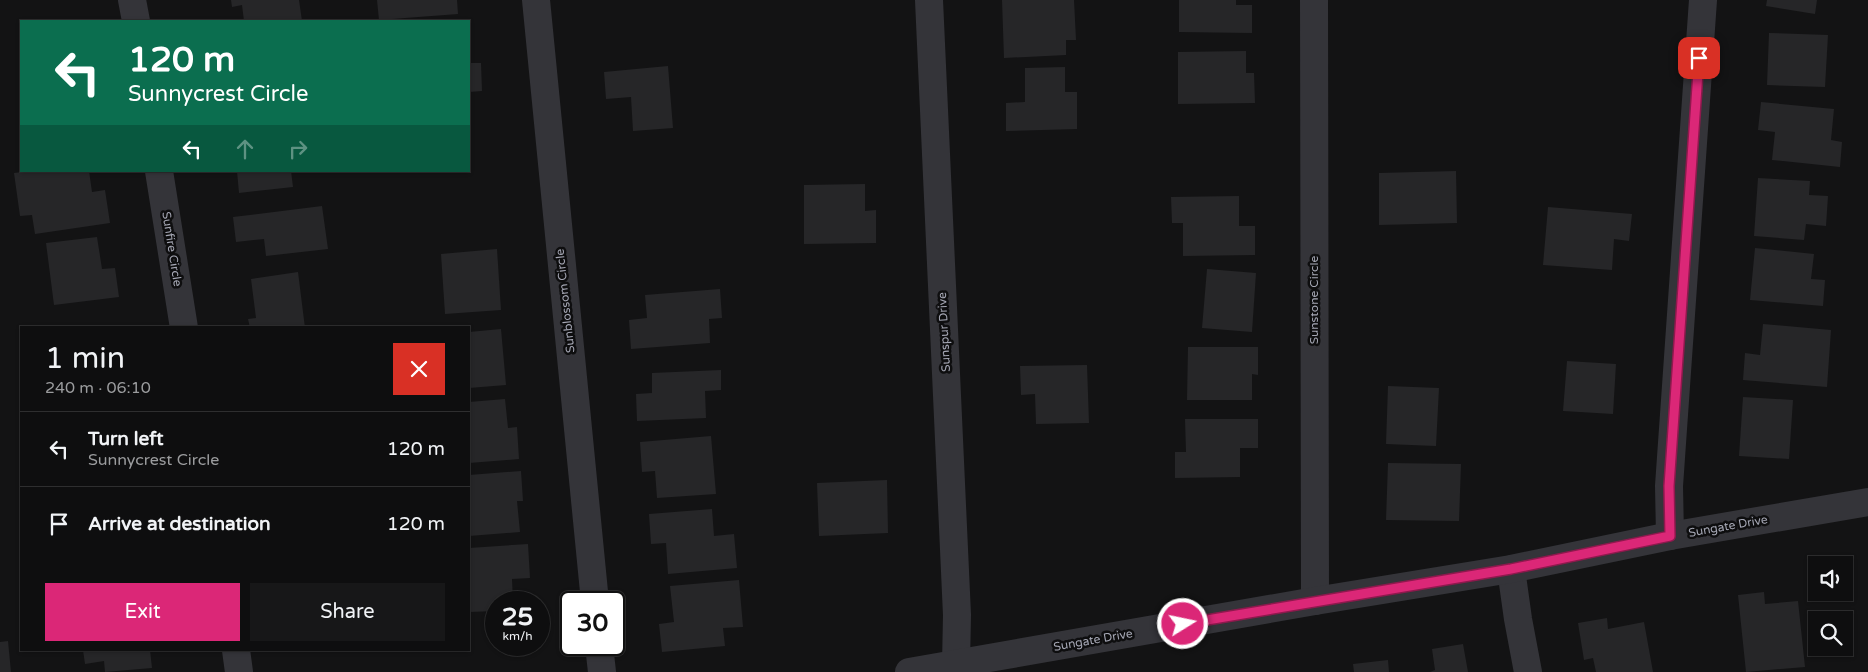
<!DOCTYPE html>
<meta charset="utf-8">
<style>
:root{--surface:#0e0e0f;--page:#171718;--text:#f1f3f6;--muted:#9b9c9e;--line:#2e2e2f;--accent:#db2777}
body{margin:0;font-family:"Varela Round",sans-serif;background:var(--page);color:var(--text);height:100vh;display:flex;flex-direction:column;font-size:19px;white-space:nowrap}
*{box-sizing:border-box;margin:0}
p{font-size:16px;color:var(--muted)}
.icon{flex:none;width:28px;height:28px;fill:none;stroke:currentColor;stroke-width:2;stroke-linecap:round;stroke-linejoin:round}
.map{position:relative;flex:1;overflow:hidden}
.side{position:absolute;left:20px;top:326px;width:450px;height:325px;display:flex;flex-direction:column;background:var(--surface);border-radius:0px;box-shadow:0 1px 4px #0004,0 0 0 1px var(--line)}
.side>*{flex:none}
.hud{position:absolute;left:20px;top:20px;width:450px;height:152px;border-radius:0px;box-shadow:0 1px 4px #0004,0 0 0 1px var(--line);background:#0b6e4f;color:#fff;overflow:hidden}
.controls{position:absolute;left:1808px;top:556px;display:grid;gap:10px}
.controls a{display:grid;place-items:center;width:45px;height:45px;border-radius:0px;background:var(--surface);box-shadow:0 1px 4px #0004,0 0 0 1px var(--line);font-size:25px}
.speed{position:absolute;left:485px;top:591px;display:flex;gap:10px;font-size:25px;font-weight:700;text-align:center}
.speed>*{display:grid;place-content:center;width:65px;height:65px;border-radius:50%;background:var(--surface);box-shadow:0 1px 4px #0004,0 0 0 1px var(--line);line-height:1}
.speed small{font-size:12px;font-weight:400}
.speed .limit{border:2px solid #111;border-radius:8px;background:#fff;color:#111}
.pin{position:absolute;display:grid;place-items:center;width:42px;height:42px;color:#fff;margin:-21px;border-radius:10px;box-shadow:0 2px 8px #0006}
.me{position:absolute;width:55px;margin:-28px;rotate:80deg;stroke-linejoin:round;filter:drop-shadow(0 0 4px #0008)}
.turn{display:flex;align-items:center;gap:18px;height:105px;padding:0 25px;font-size:22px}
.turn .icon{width:65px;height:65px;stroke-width:2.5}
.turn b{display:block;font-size:35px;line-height:42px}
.lanes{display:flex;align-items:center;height:48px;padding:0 25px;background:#0003;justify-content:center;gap:25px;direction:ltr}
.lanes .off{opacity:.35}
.round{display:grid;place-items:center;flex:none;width:52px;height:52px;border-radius:0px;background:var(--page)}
.headline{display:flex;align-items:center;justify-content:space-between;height:85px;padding:0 25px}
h1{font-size:30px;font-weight:600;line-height:38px}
.primary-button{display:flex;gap:10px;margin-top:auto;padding:10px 25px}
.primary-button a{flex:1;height:58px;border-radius:0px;background:var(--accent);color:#fff;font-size:20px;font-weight:600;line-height:58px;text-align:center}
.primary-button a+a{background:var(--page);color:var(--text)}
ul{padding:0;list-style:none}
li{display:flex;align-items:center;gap:15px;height:75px;padding:0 25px;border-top:1px solid var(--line)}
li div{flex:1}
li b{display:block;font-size:19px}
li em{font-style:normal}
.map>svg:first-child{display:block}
.building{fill:#262628}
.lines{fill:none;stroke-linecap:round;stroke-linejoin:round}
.minor{stroke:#343439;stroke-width:28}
.route-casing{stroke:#8e194d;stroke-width:12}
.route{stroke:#db2777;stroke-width:9}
.labels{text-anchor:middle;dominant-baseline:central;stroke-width:5;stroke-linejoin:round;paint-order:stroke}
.street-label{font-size:12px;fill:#a5a7b4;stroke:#0e0e0f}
</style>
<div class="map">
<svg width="1868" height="672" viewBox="0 0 1868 672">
<rect width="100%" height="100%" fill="#131314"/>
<!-- building -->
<g class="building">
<path d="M231,0H299L302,21H244L242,5L232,7Z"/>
<path d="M377,0H457L458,14L379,20Z"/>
<path d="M1002,0H1074L1076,40H1066V55L1004,58Z"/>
<path d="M1179,0H1236V5H1252V33L1179,32Z"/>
<path d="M1767,0H1817L1815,14L1766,6Z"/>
<path d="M1769,33L1828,35L1825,87L1767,85Z"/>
<path d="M1246,51V73H1254L1255,103L1178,104V52Z"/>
<path d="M469,63H481L482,91L469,92Z"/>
<path d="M668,66L673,128L633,131L631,97L606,99L604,72Z"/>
<path d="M1065,67V92H1077V129L1006,131V103L1025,102V68Z"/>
<path d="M1761,102L1834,109L1831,140L1842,142L1840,167L1772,160L1775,132L1758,130Z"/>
<path d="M30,171H89L92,192L105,190L110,223L35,234L32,215L20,216L14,173Z"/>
<path d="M237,171H291L293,187L239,193Z"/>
<path d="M1456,171L1457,223L1379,225V173Z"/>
<path d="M1758,178L1810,181L1809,195L1828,196L1826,226L1806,224L1804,240L1754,236Z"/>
<path d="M865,184V211L876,210V243L804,244V185Z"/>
<path d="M1239,196V226H1255V255L1183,256V223H1172L1171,197Z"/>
<path d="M322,206L328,249L266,256L264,239L236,242L233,217Z"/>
<path d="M1548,207L1632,214L1629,241L1614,239L1612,270L1543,265Z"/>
<path d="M97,237L102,269L115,268L119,297L54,305L46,243Z"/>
<path d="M1755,248L1814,254L1811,279L1825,280L1823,306L1750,300Z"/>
<path d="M497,249L501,310L445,314L441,254Z"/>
<path d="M1207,269L1256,273L1252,332L1202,328Z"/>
<path d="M298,272L305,328H250L248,319L256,318L251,279Z"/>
<path d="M720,289L722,318L709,319L710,343L631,349L629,320L647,318L645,295Z"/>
<path d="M1763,324L1831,330L1827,387L1743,380L1745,353L1760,355Z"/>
<path d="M501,329L506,385L469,388V332Z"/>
<path d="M1188,347H1258V375L1252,374V400H1187Z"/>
<path d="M1567,361L1616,364L1613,414L1563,411Z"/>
<path d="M1087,365L1089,423L1036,424L1035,394L1021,395L1020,366Z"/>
<path d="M721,370V390L705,391L706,418L637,421L636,394L652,393V373Z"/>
<path d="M1388,386L1439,388L1436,446L1386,444Z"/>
<path d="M1743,397L1793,400L1789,459L1739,456Z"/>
<path d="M505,399L508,428L517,427L519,459L469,463V402Z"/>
<path d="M1185,419H1258V448H1240V477L1175,478V452H1186Z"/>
<path d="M711,436L716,494L657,498L655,471L642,472L640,442Z"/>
<path d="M1388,463L1461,464L1459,521L1386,520Z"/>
<path d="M521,471L523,501H517L520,532L469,536V475Z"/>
<path d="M887,480L888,533L819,536L817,483Z"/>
<path d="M712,509L714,536L734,534L737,568L668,574L666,543L651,544L649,514Z"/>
<path d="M528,544L530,578L512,579L513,602H496V611L469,612V548Z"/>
<path d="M739,580L743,627L723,628L725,646L662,652L659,624L674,622L670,586Z"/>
<path d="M1764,592L1765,604L1798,601L1805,667L1746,672L1738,595Z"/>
<path d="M1607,618L1608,629L1644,622L1653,672H1596L1593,658L1584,660L1578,623Z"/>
<path d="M8,641L11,672H0V642Z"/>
<path d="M1463,644L1468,672H1430L1435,670L1432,649Z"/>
<path d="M83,650H150L152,668L105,672L104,661L85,664Z"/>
<path d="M1388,660L1389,672H1354L1353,664Z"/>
</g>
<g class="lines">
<!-- minor -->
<g class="minor">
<path d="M132,0L136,21"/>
<path d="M536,0L595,602"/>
<path d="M929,0L957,615L956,664"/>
<path d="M1314,0L1315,601"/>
<path d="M159,171L184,328"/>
<path d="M1670,536L1669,486L1703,0"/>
<path d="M1511,569L1518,619L1528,672"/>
<path d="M599,645L602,672"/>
<path d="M236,650L239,672"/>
<path d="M909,672L1315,601L1511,569L1670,536L1868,502"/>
</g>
</g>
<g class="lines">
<defs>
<path id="route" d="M1183,624L1511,569L1670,536L1669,486L1699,58"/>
</defs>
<!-- route casing -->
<use href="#route" class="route-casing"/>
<!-- route -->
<use href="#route" class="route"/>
</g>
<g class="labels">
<!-- street labels -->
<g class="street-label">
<text transform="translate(172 249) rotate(81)">Sunfire Circle</text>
<text transform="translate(1314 300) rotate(-90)">Sunstone Circle</text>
<text transform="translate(565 301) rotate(-96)">Sunblossom Circle</text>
<text transform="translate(944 332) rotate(-93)">Sunspur Drive</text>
<text transform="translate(1728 526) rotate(-10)">Sungate Drive</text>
<text transform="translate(1093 640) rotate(-10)">Sungate Drive</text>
</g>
</g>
</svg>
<div class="controls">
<a><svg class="icon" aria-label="sound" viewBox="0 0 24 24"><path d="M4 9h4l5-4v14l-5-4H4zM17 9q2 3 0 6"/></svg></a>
<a><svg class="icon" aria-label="search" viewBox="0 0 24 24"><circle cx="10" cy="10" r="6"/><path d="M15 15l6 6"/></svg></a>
</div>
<div class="speed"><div>25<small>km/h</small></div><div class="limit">30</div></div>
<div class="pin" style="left:1699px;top:58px;background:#d93025"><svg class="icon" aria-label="arrive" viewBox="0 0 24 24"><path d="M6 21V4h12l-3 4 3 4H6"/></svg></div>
<svg class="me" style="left:1183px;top:624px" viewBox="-20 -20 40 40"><circle r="17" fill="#db2777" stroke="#fff" stroke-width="3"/><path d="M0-11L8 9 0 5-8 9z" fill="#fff"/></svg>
<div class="hud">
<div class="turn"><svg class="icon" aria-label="left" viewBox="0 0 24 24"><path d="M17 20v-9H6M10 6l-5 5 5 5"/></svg><div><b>120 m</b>Sunnycrest Circle</div></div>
<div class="lanes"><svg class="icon" aria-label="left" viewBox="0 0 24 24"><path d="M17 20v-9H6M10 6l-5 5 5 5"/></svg><svg class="icon off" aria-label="ahead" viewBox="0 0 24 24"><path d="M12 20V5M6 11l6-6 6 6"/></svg><svg class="icon off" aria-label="right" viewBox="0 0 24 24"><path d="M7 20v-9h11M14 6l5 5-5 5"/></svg></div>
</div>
<section class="side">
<div class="headline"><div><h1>1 min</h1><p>240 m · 06:10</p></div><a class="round" style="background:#d93025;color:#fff"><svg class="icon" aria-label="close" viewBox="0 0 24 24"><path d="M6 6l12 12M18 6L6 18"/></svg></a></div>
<ul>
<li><svg class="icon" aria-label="left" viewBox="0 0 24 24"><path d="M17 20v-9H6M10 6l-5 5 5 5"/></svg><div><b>Turn left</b><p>Sunnycrest Circle</p></div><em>120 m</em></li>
<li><svg class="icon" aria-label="arrive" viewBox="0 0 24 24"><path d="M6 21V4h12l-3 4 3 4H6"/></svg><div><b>Arrive at destination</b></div><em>120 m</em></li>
</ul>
<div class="primary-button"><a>Exit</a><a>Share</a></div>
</section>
</div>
